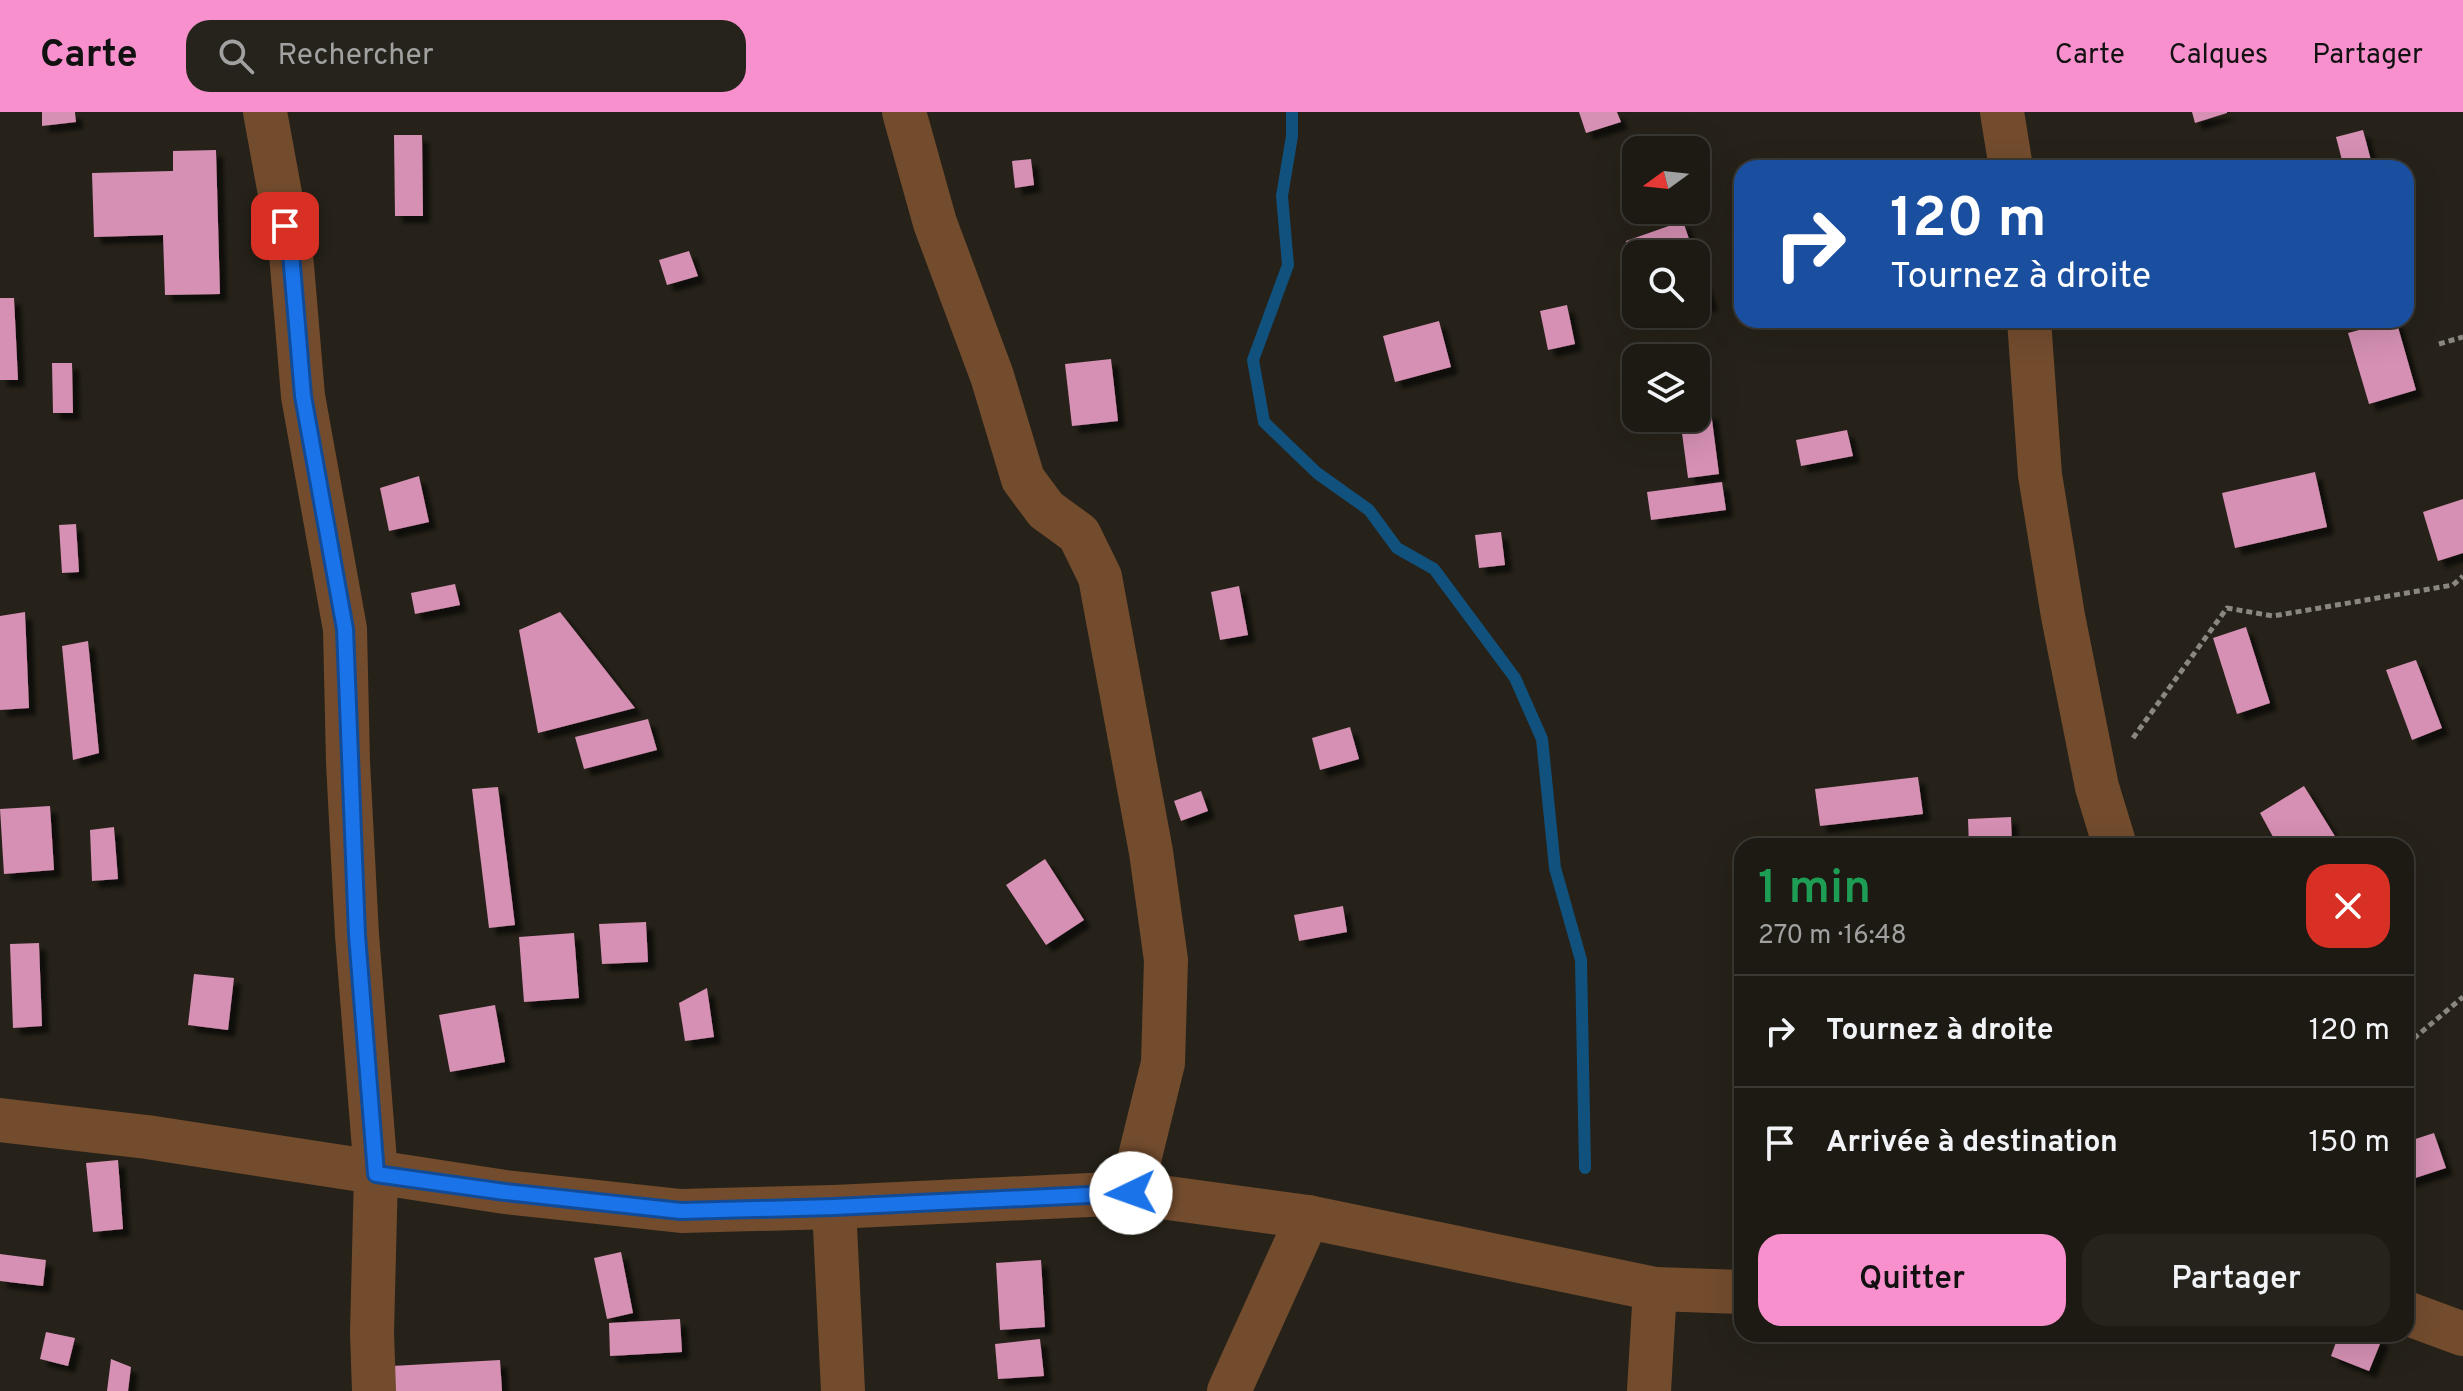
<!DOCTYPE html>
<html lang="fr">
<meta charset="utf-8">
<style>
:root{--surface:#1c1a13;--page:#25231c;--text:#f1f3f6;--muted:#a0a1a0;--line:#3a3833;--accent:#f790cd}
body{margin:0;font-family:Overpass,sans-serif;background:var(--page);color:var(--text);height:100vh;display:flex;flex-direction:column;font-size:30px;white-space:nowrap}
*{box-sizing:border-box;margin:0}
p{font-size:26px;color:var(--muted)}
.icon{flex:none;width:44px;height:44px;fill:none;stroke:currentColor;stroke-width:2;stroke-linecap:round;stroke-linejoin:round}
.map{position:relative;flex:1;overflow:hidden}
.panel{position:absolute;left:1734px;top:726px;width:680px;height:504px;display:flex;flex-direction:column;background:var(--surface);border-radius:24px;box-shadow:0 8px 32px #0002,0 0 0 2px var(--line)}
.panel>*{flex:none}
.top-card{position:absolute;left:1734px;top:48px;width:680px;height:168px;border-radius:24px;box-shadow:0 8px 32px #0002,0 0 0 2px var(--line);background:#1a4fa0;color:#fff;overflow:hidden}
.needle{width:52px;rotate:255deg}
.tools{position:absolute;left:1622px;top:24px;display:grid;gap:16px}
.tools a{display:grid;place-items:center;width:88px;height:88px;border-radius:16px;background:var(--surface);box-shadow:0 8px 32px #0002,0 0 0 2px var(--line);font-size:40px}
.pin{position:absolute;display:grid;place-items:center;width:68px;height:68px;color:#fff;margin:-34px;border-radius:16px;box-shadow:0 4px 12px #0006}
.me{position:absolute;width:88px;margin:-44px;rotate:267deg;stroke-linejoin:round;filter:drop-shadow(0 0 6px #0008)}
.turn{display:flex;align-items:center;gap:28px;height:168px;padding:0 24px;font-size:36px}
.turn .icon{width:104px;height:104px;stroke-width:2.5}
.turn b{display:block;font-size:56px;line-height:68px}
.round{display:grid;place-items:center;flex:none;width:84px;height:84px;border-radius:24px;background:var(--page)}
.summary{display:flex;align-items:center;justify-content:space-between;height:136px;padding:0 24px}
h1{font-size:48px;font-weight:600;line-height:60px;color:#1e9e55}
.button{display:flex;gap:16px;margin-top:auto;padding:16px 24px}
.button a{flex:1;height:92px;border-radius:24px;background:var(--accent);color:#111;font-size:32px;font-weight:600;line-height:92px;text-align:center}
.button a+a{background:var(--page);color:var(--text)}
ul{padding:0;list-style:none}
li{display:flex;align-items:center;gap:24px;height:112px;padding:0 24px;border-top:2px solid var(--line)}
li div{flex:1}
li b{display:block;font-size:30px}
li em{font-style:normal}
header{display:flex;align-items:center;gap:48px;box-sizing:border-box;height:112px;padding:0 40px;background:var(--accent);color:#111}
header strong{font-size:38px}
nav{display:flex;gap:44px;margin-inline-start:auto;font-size:28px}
.search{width:560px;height:72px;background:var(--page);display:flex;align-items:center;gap:20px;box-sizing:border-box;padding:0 28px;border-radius:24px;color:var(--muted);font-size:30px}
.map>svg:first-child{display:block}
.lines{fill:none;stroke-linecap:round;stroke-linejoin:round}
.stream{stroke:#11517d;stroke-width:12}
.building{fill:#d590b3;filter:url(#shadow)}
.path{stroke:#8a8780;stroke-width:5;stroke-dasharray:6 4;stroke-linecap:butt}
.minor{stroke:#734c2e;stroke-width:44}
.route-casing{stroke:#114b97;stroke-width:20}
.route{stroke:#1a73e8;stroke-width:14}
</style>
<header>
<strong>Carte</strong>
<div class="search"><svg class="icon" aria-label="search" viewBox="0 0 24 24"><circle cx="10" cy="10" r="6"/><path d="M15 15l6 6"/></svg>Rechercher</div>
<nav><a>Carte</a><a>Calques</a><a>Partager</a></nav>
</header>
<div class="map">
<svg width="2463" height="1279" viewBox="0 0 2463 1279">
<defs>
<filter id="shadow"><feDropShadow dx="7" dy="7" stdDeviation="2" flood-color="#0009"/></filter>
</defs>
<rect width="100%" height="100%" fill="#262219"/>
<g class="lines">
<!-- stream -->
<path class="stream" d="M1292,0V24L1282,84L1288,153L1253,248L1264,310L1317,361L1369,398L1397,436L1434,457L1515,566L1542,627L1555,756L1581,848L1585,1056"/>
</g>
<!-- building -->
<g class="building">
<path d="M42,0H75L76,10L42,14Z"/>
<path d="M1579,0H1617L1621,10L1586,21Z"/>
<path d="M2192,0H2227V1L2195,11Z"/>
<path d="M2363,18L2373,56H2344L2336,25Z"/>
<path d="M394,23H422L423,104H395Z"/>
<path d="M216,38L220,182L165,183L163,123L94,125L92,61L173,59V39Z"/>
<path d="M1031,47L1034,73L1015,76L1012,49Z"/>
<path d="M1683,109L1694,142H1636L1635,157L1626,129Z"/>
<path d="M689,139L698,164L667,173L659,148Z"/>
<path d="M1696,149L1711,191L1696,196Z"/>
<path d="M0,186H14L18,268H0Z"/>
<path d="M1567,193L1575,232L1548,238L1540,199Z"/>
<path d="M1650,202H1676V203L1653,210Z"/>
<path d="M2396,208L2416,278L2369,292L2348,221Z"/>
<path d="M1439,209L1451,255L1395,270L1383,224Z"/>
<path d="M1111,247L1118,309L1072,314L1065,252Z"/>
<path d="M52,251H72L73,301H53Z"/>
<path d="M1711,300L1719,362L1688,366L1680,306H1696V302Z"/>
<path d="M1847,318L1853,344L1801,354L1796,328Z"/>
<path d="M2315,360L2327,415L2235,436L2222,381Z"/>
<path d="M419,364L429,410L389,419L380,376Z"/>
<path d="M1722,370L1726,398L1651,408L1647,380Z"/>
<path d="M2463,387V441L2438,449L2423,400Z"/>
<path d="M76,412L79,460L62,461L59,413Z"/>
<path d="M1501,420L1505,453L1479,456L1475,423Z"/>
<path d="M455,472L460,493L415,502L411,481Z"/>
<path d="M1239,474L1248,523L1220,528L1211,480Z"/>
<path d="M25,500L29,596L0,598V504Z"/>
<path d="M560,500L635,596L538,621L519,518Z"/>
<path d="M2246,515L2270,591L2237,602L2213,526Z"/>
<path d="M88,529L99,641L73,648L62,534Z"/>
<path d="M2416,548L2442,616L2412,628L2386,558Z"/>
<path d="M648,607L657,638L584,657L575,625Z"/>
<path d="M1350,615L1359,647L1320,658L1312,626Z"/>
<path d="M1918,665L1923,702L1820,714L1815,677Z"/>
<path d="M2304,674L2341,734H2278L2260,701Z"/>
<path d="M498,675L515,813L489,816L472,677Z"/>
<path d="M1201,679L1208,699L1181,709L1174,689Z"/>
<path d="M50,694L54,758L4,762L0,697Z"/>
<path d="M2011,705L2012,734H1969L1968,707Z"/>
<path d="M114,715L118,767L92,769L90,718Z"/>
<path d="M1045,747L1084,808L1046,833L1006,773Z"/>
<path d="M1343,794L1347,820L1299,829L1294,803Z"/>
<path d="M646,810L648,850L602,852L599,812Z"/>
<path d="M574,821L579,886L524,890L519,825Z"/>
<path d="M39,831L42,914L13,916L10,832Z"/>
<path d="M194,862L234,866L228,918L188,913Z"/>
<path d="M707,876L714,925L685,929L679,891Z"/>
<path d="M495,893L505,950L450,960L439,903Z"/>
<path d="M2434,1021L2446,1056L2406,1069V1030Z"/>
<path d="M118,1048L123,1117L93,1120L86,1051Z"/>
<path d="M621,1140L633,1201L607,1207L594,1146Z"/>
<path d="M0,1142L46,1148L43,1174L0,1169Z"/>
<path d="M1041,1148L1045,1215L1000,1218L996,1151Z"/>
<path d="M680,1207L682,1240L610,1244L609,1211Z"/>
<path d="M46,1220L75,1226L68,1254L40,1247Z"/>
<path d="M2339,1222H2369L2382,1227L2369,1259L2331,1244Z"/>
<path d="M1040,1227L1044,1264L998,1267L995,1232Z"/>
<path d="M111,1247L131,1255L128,1279H107Z"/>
<path d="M500,1248L502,1279H393L392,1254Z"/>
</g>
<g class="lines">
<!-- path -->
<g class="path">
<path d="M2439,232L2463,225"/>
<path d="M2133,626L2227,496L2273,504L2453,473L2463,464"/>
<path d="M2406,933L2463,885"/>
</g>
<!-- minor -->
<g class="minor">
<path d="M265,0L291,142L303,284L345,517L348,650L357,823L376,1062L372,1220L374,1279"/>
<path d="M904,0L935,111L992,264L1023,367L1046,398L1079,422L1100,465L1151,740L1166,848L1163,951L1131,1081"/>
<path d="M2002,0L2011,56"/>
<path d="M2029,208L2040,363L2063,504L2097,675L2115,734"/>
<path d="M0,1008L147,1025L505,1080L681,1099L834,1095L1131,1081L1308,1105L1655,1177L1742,1180"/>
<path d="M834,1095L843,1279"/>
<path d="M2406,1201L2463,1222"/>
<path d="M1229,1279L1308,1105"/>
<path d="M1649,1279L1655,1177"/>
</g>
</g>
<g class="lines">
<defs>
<path id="route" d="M285,114L291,142L303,284L345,517L357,823L376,1062L505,1080L681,1099L834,1095L1131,1081"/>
</defs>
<!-- route casing -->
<use href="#route" class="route-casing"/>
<!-- route -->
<use href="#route" class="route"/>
</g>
</svg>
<div class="tools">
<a><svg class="needle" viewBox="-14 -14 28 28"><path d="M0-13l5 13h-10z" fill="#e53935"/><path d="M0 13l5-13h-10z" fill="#a0a1a0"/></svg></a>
<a><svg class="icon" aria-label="search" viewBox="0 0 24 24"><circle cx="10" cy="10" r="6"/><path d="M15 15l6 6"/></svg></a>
<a><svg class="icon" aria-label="layers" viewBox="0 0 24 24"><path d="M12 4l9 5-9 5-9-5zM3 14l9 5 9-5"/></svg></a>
</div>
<div class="pin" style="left:285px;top:114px;background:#d93025"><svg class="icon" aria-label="arrive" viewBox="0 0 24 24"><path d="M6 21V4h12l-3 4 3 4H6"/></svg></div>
<svg class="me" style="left:1131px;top:1081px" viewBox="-20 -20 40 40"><circle r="19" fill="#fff"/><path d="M0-13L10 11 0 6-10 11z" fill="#1a73e8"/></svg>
<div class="top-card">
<div class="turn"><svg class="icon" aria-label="right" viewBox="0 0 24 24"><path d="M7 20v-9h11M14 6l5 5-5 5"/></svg><div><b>120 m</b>Tournez à droite</div></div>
</div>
<section class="panel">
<div class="summary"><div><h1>1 min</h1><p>270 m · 16:48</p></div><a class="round" style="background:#d93025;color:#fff"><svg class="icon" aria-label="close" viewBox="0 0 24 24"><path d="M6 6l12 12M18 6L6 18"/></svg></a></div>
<ul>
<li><svg class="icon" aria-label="right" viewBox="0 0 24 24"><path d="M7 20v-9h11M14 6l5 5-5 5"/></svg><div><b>Tournez à droite</b></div><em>120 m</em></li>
<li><svg class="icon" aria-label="arrive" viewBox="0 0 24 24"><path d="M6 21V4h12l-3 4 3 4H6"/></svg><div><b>Arrivée à destination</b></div><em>150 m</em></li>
</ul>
<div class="button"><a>Quitter</a><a>Partager</a></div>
</section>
</div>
